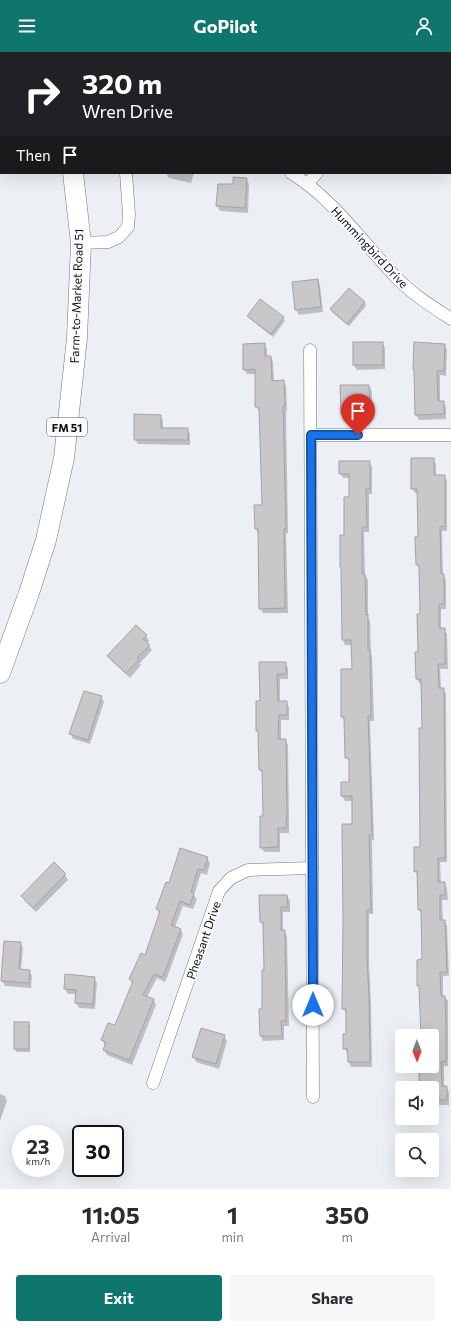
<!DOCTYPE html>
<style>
:root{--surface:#fff;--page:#f7f7f7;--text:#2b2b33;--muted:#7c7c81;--accent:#0f766e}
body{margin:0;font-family:Commissioner,sans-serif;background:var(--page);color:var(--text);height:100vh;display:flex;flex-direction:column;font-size:15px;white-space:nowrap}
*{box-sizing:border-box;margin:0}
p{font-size:13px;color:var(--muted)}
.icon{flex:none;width:22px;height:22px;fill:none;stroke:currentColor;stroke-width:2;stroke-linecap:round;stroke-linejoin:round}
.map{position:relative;height:1137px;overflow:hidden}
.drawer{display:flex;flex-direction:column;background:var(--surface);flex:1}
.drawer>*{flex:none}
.hud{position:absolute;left:0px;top:0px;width:451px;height:122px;box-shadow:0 4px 16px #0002;background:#202124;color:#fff;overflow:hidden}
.needle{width:26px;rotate:179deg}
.tools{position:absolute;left:395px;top:977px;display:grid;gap:8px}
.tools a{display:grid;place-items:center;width:44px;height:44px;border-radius:4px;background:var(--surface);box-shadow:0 4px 16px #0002;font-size:20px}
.speed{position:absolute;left:12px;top:1073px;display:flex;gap:8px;font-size:20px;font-weight:700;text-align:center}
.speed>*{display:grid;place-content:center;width:52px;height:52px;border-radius:50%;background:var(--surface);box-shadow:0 4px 16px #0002;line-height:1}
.speed small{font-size:10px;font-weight:400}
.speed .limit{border:2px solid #111;border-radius:6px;background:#fff;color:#111}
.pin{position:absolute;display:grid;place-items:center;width:34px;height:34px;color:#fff;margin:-41px -17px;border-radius:50% 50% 50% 0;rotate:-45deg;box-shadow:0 0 4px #0007}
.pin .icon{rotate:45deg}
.me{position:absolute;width:44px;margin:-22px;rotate:0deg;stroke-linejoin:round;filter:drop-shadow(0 0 3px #0008)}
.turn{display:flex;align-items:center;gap:14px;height:84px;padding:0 16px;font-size:18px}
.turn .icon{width:52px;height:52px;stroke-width:2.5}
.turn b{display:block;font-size:28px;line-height:34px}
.then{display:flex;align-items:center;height:38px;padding:0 16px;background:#0003;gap:8px;font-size:15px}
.eta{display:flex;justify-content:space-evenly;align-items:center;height:68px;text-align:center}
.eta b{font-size:24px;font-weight:700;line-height:28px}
.button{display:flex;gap:8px;margin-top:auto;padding:8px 16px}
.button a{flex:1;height:46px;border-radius:4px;background:var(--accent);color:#fff;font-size:16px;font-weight:700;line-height:46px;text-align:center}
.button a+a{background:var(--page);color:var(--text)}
header{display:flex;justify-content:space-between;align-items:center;height:52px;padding:0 16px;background:var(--accent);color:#fff;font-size:18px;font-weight:700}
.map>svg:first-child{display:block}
.shadow{fill:#0003}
.building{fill:#cac7ca;stroke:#a5a1a4}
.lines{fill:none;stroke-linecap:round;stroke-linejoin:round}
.street-casing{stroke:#737679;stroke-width:13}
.primary-casing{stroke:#737679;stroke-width:21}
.street{stroke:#fff;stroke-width:12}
.primary{stroke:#fff;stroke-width:20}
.route-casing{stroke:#114b97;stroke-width:10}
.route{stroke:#1a73e8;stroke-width:7}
.labels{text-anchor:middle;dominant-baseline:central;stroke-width:4;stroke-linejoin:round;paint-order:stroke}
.shield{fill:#fafcfe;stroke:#565859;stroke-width:1}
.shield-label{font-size:11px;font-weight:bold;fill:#101112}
.street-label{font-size:12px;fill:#101112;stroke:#fafcfe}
</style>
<header><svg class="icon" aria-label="menu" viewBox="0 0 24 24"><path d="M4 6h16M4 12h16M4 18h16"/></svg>GoPilot<svg class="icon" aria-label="person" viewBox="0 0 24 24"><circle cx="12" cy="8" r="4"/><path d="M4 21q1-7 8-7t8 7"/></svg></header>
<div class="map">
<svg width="451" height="1137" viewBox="0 0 451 1137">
<rect width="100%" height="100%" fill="#eceff3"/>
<!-- shadow -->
<g class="shadow">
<path d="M451,49V64L450,63Z"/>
<rect x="0" y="78" width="1" height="27"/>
<path d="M166,121H194L191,131L169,126Z"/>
<path d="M246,127L249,132L248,161L220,159L217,154L234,133Z"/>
<path d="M317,228L320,233L323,260L299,263L296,258Z"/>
<path d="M349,237L365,251L366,254L349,274L333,261L331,258Z"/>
<path d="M260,248L283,266L285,269L273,285L250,267L248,264Z"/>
<path d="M382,291L385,296V317L357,318L354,313Z"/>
<path d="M264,292L267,297V305H271L273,310L274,330L284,329L286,334L287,359H286L288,481H286L288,561H263L260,556L259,483L256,477L263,454L259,359L256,354V322H247L244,317Z"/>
<path d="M444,292L447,298L446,324L440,323V350H443L446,355V367L419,368L416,363L415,320Z"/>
<path d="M341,334H369L372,339V367H345L342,362Z"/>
<path d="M160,364L163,369V377H187L190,382V393L138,392L135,387Z"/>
<path d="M433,407L436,412V424H444L447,429V479H442L443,523L446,528V557H441V577H444L447,582L448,617H440L441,637H443L446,642L447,810H440L441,831H444L447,836L448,848H442L443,869H444L447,874L449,924H443V945H445L448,949V1014H444V1035H446L449,1040V1053H432V1036H420L422,1014H432V984H422L421,938L418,933L423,908L422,862L419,857L418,824L415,819L421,796L423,677L422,632H420L417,627L421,563L419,517L417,512L419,486L418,441H415L412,436Z"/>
<path d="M369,410L372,415V442H369V480H364L365,523L368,528V566L370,569L371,601L372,604L374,669H370L374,788H372L373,862H369V912L371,951L372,1015H351L349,1010L348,1001H347L344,996L347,983V962L343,957L344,868L354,773L353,749H345L342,744L350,731V710L346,705L345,670L342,665L353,618V593H345L343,588L342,517L350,446V426H343L340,421Z"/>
<path d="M146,584L149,589L147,591L152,598L140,611L141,613L130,626L112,609L109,604Z"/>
<path d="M260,611H285L288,616V627H280V650H286L289,655V668H281V688H285L288,693L289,770V781H280V800H264L261,795L264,765L263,723L260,718L259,683L257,678L261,650Z"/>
<path d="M101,645L104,650L90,692L73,687L71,682Z"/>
<path d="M207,806L210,811L207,823L201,821L194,843L197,847L193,857L183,854L175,875L180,877L183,882L168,923L165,930L157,926L147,945L154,948L156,953L132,1013L107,1003L104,998L105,993L102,988L116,975L133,933L130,927L145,904L160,863L157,857L170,833Z"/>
<path d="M65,823L68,828L36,860L25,849L22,844Z"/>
<path d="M287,844L290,849V860H283V879L287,884L289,974H284V988L263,989L261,984L265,919L264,876L261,870Z"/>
<path d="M20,891L23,896L21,918L29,919L32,924L31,936L5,934L2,929Z"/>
<path d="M94,926L97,931L95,957L79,956L76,951V942H68L65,937Z"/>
<path d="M15,971H28L30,974V1000H16L15,997Z"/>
<path d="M224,984L227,989L219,1017L196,1010L194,1005Z"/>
<path d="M0,1042L5,1044L7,1049L0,1069Z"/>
</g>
<!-- building -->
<g class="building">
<path d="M233,125L247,126L245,156L216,154L218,132H233Z"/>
<path d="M318,227L321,255L295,258L292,230Z"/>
<path d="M349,236L365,250L347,272L330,257Z"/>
<path d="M260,247L284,265L271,282L247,264Z"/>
<rect x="353" y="290" width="30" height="23"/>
<path d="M414,290L445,292L444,319H437L438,349H444V362L415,363L414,318H413Z"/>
<path d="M265,291V304H271L272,329L284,328L285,354H283L286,477H284L285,556L259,557L258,477H255L254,453H262L259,355H255V317L243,318V292Z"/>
<path d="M340,333H369L370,362H341Z"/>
<path d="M134,362L161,363V376H188V388H134Z"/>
<path d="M411,406H434V423H445V474L440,475L441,522H444V552H439V576H445V612H438L439,636H444L445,806H438V830H445V843H440V868H445L447,920H440L441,944H445L446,973V1009L441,1010L442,1034H447V1048H432V1036H419V1021L432,1020V984H421L419,934H417V908L422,907L421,858H418L417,819L414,820V795H420L419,676H422L421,627H416L415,600H418L417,562H420L419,513H416L415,485H418L417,437H411Z"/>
<path d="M339,409H370V437H366L367,475H362V522H365L366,563L368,562V598H370L371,664H368L372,783H369L371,858H367V907L369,945L370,1010H348L347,996L343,997V982H346V957H342L343,868L342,772H352V744H341V730H349V706H345L344,665H341V617H352L351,588H342L341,515H340V483H344V445H349V422H339Z"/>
<path d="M136,573L147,583L143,587L150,593L137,606L139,608L126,621L107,604Z"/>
<path d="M259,610H286V622H277L278,649H287V663H279L278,687H286L287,764L286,776H278V795L260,796V764H263L262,718H259L258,679H256V649H260Z"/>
<path d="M84,639L102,644L88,688L69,682Z"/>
<path d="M180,796L208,805L204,818L198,817L191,840L194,841L190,853L180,849L171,873L181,877L166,917L162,925L154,922L143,943L154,947L129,1008L103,998L106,990L101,988L108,971L115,973L133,929L129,927L141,901L145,903L160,859L156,857L166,830L169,831Z"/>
<path d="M54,810L66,822L33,856L21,844Z"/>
<path d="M259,843H287L288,855H281V878H285L286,969H281L282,984H260L259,957L262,956V918H264L263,870H260Z"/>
<path d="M4,889L21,890L19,917L30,918L29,931L1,929Z"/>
<path d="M65,922L95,925L93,952L75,951L76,938L64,937Z"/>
<rect x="14" y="970" width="15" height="27"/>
<path d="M201,976L225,983L216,1012L192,1005Z"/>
</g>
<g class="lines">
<defs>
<g id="street">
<path d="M0,54H1"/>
<path d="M291,121C332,146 360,187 393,222C409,240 431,254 451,267"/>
<path d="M308,131L317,121"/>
<path d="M81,191L108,190L119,185L128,175L129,162L126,121"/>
<path d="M310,298L313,1045"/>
<path d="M311,383H451"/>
<path d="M153,1031L219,839L231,826L248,818L312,816"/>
</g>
<g id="primary">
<path d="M65,0V1"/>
<path d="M0,621L29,541L46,488L64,406L77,286L81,191L73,121"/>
</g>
</defs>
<!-- street casing -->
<use href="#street" class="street-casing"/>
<!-- primary casing -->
<use href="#primary" class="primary-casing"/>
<!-- street -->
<use href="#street" class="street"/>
<!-- primary -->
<use href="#primary" class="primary"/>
</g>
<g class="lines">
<defs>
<path id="route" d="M313,953L311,383H358"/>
</defs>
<!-- route casing -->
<use href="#route" class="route-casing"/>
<!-- route -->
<use href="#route" class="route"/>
</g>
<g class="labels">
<!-- shield labels -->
<rect class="shield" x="47" y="366" width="40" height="18" rx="3"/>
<g class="shield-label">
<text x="67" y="375">FM 51</text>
</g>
<!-- street labels -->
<g class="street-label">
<text transform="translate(370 195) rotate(47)">Hummingbird Drive</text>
<text transform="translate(76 244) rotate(-88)">Farm-to-Market Road 51</text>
<text transform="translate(203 888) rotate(-71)">Pheasant Drive</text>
</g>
</g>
</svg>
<div class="tools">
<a><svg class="needle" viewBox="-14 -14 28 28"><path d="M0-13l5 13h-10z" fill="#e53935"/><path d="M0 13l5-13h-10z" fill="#7c7c81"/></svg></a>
<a><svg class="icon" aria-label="sound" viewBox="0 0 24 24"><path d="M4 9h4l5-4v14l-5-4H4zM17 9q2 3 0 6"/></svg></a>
<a><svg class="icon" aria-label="search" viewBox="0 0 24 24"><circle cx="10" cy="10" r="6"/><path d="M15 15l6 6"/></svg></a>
</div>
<div class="speed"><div>23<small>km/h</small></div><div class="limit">30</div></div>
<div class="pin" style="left:358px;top:383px;background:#d93025"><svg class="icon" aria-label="arrive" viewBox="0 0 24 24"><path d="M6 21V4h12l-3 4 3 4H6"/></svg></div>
<svg class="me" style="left:313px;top:953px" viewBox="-20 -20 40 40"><circle r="19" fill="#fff"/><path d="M0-13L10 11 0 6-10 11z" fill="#1a73e8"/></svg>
<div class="hud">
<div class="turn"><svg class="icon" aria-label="right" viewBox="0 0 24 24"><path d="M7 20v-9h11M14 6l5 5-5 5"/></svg><div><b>320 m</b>Wren Drive</div></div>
<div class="then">Then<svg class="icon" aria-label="arrive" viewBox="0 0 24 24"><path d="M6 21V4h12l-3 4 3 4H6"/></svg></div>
</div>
</div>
<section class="drawer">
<div class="eta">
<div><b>11:05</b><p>Arrival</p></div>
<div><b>1</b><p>min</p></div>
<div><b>350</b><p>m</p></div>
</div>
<div class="button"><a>Exit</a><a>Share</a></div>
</section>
